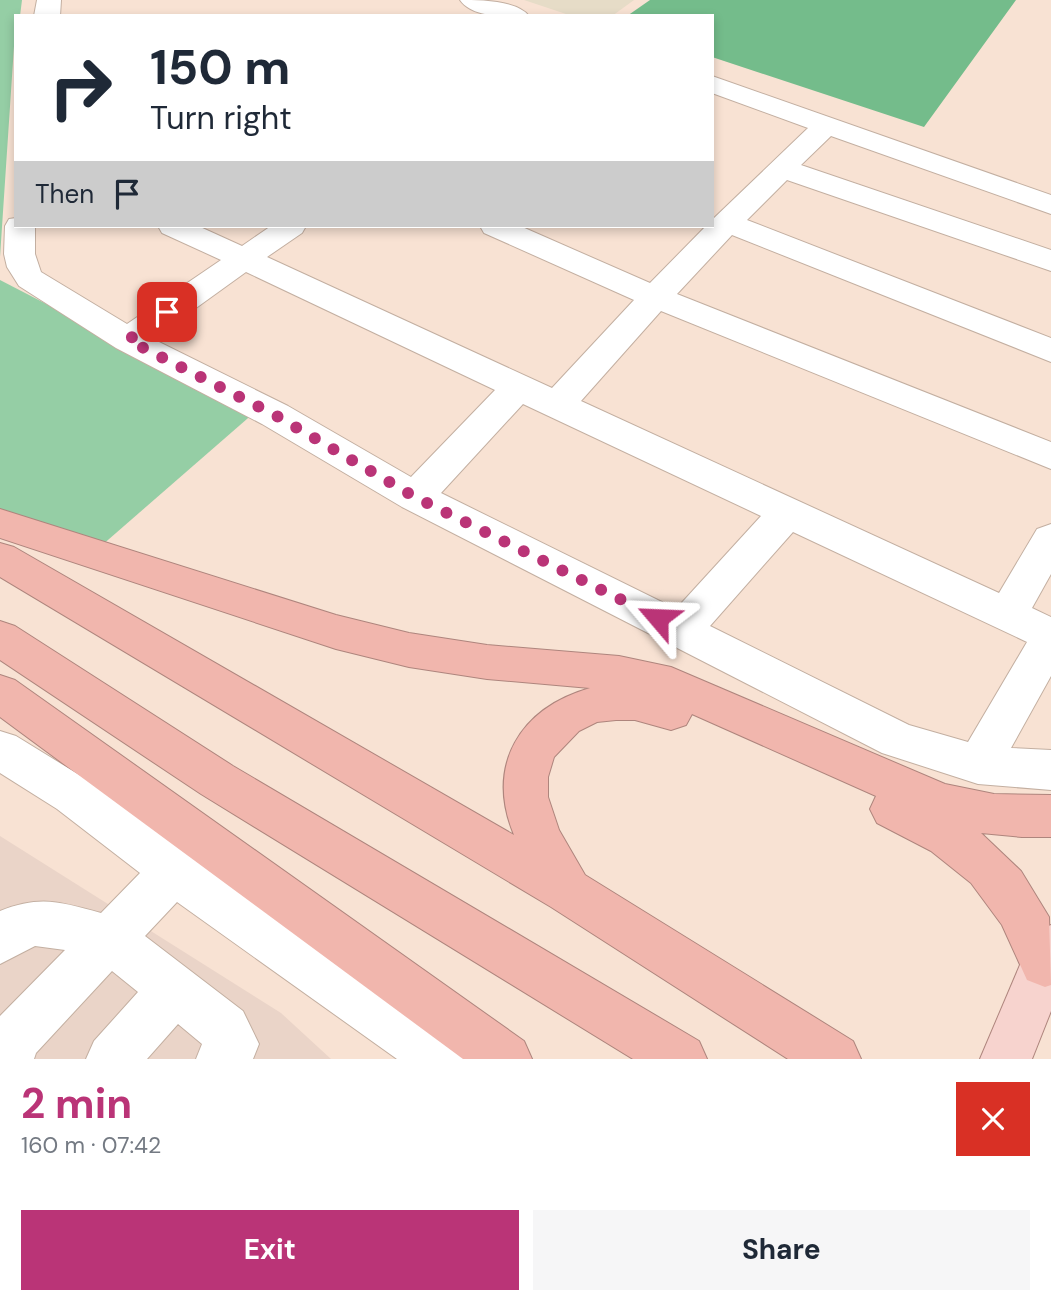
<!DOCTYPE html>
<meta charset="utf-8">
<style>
:root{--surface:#fff;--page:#f6f6f7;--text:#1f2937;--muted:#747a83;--accent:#ba3477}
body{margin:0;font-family:"DM Sans",sans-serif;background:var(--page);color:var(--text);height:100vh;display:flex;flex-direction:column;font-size:26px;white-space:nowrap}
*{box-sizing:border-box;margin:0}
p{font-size:23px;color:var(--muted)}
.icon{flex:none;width:38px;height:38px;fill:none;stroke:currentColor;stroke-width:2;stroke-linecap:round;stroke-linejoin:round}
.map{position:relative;height:1059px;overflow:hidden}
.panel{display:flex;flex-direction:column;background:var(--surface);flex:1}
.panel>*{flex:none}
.guide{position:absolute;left:14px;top:14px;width:700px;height:214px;border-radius:0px;box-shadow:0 4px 10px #0003;background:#fff;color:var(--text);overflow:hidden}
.pin{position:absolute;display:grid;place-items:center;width:60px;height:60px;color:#fff;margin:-30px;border-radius:14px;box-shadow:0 4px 10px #0006}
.me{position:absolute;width:77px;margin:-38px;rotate:296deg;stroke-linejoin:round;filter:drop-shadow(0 0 5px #0008)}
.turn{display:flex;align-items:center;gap:24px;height:147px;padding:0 21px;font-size:32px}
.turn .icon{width:91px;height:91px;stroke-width:2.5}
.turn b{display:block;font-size:49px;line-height:60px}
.then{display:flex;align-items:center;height:66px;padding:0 21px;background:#0003;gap:14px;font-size:26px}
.round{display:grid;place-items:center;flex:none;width:74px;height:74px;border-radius:0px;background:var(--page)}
.head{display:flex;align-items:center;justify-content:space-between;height:119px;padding:0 21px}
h1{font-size:42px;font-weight:700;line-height:52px;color:var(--accent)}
.cta{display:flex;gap:14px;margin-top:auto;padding:14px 21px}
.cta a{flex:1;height:80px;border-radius:0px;background:var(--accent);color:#fff;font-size:28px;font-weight:700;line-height:80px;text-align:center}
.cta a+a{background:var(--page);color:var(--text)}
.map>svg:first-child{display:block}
.industrial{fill:#ead4c8}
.education{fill:#e6dcc7}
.green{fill:#95cea5}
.forest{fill:#74bc8b}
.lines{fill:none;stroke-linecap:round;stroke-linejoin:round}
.minor-casing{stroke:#c3afa1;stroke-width:2}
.major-casing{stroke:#ae857d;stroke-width:2}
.highway-casing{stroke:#ae857d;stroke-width:2}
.minor{fill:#fff;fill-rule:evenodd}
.major{fill:#f7d3ce;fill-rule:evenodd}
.highway{fill:#f1b6ad;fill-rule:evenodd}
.route{stroke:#ba3477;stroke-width:12;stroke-dasharray:0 21.6}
</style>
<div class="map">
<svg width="1051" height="1059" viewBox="0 0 1051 1059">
<rect width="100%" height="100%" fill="#f8e2d3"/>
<!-- industrial -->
<path class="industrial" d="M0,836L281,1013L331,1059H0Z"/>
<!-- education -->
<path class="education" d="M524,0H634L612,16H572Z"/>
<!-- green -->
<g class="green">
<path d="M0,0H22L20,16H16L0,257Z"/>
<path d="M0,280L255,412L93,553L0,523Z"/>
</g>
<!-- forest -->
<path class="forest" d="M650,0H1016L924,127L712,57V16H627Z"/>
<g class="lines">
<defs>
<g id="minor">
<path d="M37,0H61L60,16H34Z"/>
<path d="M460,0C479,0 517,0 529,16C509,16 473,19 460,0Z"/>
<path d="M712,76L1051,195V214L831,136L801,165L1051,250V271L787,180L747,220L1051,338V362L732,235L677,294L1051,442V469L661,311L581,401L999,593L1037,529L1051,524V574L1032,608L1051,617V676L1011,748L1051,750V790L978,784L882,753L402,507L262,424L116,348L19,286L7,267L4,254L5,226L9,219L16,218V226H35V254L41,272L127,324L221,260L162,233L158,226H198L242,246L271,226H306L302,233L267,257L552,388L634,300L484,233L480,226H520L650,283L706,226H712V220L808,128L712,93ZM246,272L495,390L411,477L288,406L153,339ZM523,404L761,516L676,609L441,493ZM793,532L1027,642L968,742L909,725L710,626Z"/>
<path d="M0,731L16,736L89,781L256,904L460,1041L468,1059H397L177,902L145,936L243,1011L259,1044L253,1059H196L202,1044L178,1024L147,1059H86L94,1041L138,992L112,971L36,1053L34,1059H0V1016L65,950L35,946L0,964V911C41,895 60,902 101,913L140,873L57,809L0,773Z"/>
</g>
<path id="major" d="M1051,925V1011L1032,1059H980L1034,932Z"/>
<g id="highway">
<path d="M0,509L336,615L409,633L487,645L619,656L671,667L945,784L994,794L1051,795V837H1022L981,833L1021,871L1049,917L1051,985L1045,987L1027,980L1002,925L971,883L931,851L877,823L870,809L876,796L692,714L686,725L671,730L635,720H616L597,722L579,731L554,757L548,777V797L559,830L585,875L853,1041L861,1059H788L551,907L0,577V543L14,547L514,835C485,765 520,708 590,688L487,679L409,667L336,649L0,538Z"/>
<path d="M0,621L15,626L233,766L699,1041L707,1059H633L201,794L0,660Z"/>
<path d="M0,675L15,680L524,1041L532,1059H463L0,717Z"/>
</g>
</defs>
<!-- minor casing -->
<use href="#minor" class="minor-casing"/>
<!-- major casing -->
<use href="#major" class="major-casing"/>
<!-- highway casing -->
<use href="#highway" class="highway-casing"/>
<!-- minor -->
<use href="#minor" class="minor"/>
<!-- major -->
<use href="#major" class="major"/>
<!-- highway -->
<use href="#highway" class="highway"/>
</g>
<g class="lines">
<!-- route -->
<path class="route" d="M167,312L128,340L275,415L415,497L658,618"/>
</g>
</svg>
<div class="pin" style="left:167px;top:312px;background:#d93025"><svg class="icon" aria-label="arrive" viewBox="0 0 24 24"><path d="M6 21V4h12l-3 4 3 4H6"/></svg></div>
<svg class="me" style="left:658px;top:618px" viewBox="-20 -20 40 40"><path d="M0-17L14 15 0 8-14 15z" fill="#ba3477" stroke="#fff" stroke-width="4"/></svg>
<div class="guide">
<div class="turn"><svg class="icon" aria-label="right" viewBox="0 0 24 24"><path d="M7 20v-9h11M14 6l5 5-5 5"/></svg><div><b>150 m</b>Turn right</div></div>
<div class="then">Then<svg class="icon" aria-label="arrive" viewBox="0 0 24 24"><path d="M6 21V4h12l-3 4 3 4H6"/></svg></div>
</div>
</div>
<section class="panel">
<div class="head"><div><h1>2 min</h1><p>160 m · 07:42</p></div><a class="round" style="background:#d93025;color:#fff"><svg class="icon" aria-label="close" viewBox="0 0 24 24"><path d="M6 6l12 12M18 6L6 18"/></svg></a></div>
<div class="cta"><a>Exit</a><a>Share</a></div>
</section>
